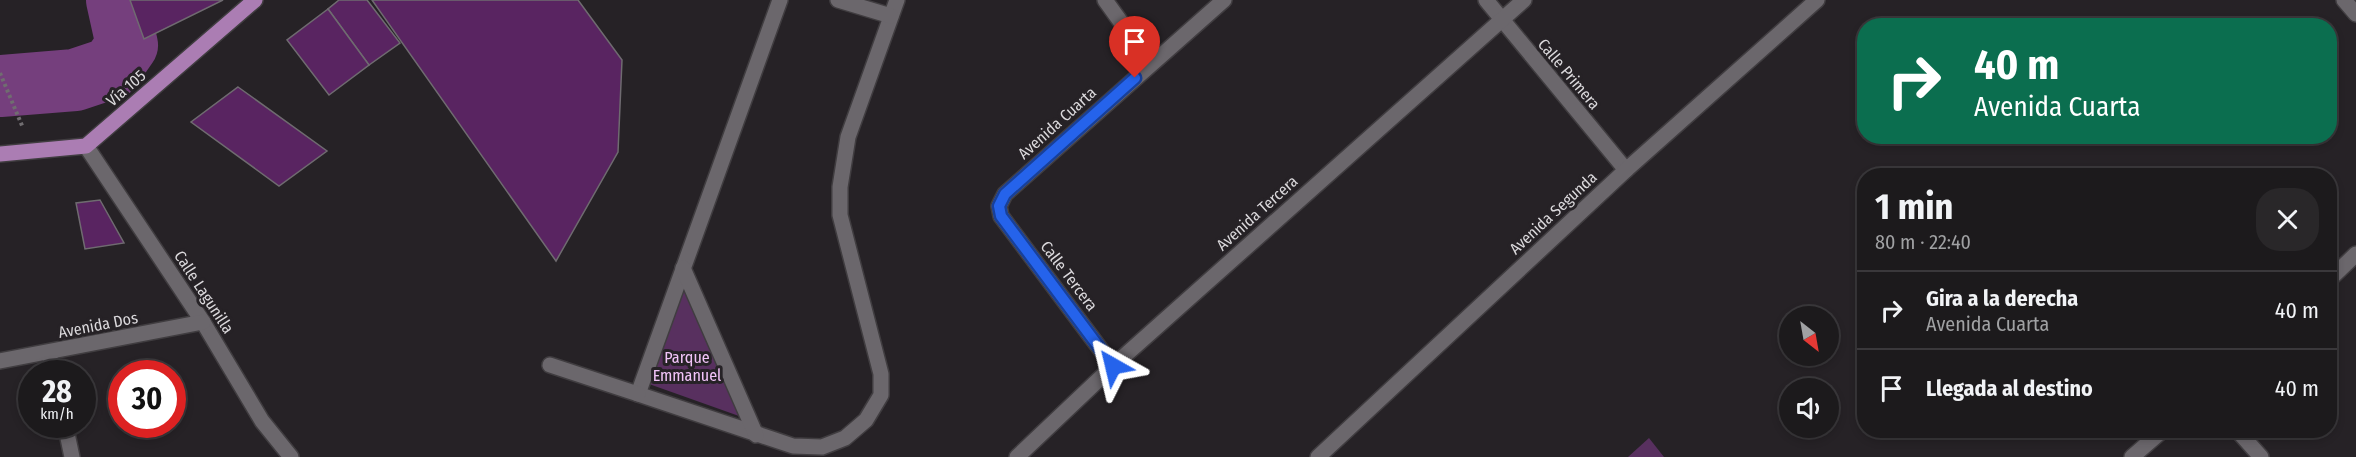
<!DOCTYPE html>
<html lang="es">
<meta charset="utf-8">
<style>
:root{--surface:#1c1a1c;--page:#292729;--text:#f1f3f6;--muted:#a0a1a3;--line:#3a383b}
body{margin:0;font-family:"Fira Sans Condensed",sans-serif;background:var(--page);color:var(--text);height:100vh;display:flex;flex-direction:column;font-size:22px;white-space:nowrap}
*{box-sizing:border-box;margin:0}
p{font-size:20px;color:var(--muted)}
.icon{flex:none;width:33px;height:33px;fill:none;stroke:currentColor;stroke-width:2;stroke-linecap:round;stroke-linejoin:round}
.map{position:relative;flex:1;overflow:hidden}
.drawer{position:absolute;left:1857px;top:168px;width:480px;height:270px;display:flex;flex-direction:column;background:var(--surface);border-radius:24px;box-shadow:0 3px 9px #0003,0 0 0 2px var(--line)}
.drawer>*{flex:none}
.top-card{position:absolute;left:1857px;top:18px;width:480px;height:126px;border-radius:24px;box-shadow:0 3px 9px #0003,0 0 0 2px var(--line);background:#0b6e4f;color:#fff;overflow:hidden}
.needle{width:39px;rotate:149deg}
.fabs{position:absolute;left:1779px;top:306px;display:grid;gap:12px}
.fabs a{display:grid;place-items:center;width:60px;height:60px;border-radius:50%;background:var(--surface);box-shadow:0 3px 9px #0003,0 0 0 2px var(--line);font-size:30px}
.speed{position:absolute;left:18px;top:360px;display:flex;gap:12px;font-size:30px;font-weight:700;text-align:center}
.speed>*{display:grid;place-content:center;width:78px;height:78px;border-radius:50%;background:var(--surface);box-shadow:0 3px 9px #0003,0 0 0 2px var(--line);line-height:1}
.speed small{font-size:15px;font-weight:400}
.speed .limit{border:9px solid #d22;background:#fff;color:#111}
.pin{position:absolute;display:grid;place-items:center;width:51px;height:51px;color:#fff;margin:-62px -26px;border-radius:50% 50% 50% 0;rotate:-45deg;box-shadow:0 0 6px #0007}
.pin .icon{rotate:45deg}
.me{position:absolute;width:66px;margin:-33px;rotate:323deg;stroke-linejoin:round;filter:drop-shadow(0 0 4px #0008)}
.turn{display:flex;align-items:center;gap:21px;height:126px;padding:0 18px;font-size:27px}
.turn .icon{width:78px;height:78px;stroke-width:2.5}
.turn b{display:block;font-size:42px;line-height:51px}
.round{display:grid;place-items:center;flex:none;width:63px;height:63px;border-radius:24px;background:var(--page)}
.head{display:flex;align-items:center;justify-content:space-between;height:102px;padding:0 18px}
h1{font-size:36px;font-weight:700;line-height:45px}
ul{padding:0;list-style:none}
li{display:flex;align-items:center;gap:18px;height:78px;padding:0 18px;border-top:2px solid var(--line)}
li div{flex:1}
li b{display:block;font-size:22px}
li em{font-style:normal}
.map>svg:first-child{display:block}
.green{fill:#58305f}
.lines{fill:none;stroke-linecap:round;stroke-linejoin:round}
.river{stroke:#753f7d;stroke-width:62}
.building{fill:#592461;stroke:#6f6b70;stroke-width:1.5}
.minor-casing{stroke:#403d40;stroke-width:18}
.major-casing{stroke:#403d40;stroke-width:18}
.path{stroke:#706d70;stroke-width:4;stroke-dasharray:3 3;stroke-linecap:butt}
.minor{stroke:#6b676c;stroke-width:15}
.major{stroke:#ab7db3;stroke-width:15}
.route-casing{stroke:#184099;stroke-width:15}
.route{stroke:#2563eb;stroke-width:10}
.labels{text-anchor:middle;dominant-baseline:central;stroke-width:6;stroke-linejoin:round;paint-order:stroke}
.street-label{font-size:16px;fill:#dbd9dc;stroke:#262226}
.park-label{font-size:16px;fill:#f2c4f9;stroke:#262226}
</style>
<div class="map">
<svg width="2356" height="457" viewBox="0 0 2356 457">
<rect width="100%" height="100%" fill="#262226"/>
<!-- green -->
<g class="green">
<path d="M684,286L739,416L649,384Z"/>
<path d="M1649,438L1664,457H1628Z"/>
</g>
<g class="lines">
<!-- river -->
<path class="river" d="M0,86L75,80L111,68L127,45L117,0"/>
</g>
<!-- building -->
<g class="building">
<path d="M130,0H223L144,39Z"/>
<path d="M339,0H367L400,43L369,65L328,9Z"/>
<path d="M372,0H578L622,60L618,152L556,261Z"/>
<path d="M328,9L369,65L329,95L287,40Z"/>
<path d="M238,87L327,151L279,186L191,122Z"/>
<path d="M100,200L124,243L85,249L76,203Z"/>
</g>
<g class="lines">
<defs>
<g id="minor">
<path d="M780,0L638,394L793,446L822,447L845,438L866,420L881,395V374L840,215V187L848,137L897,0"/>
<path d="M838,0L891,16"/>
<path d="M1105,0L1151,64"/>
<path d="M1486,0L1626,170"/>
<path d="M2344,0L2356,14"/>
<path d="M86,146L203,322L262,421L291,457"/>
<path d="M683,268L756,435"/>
<path d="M2330,279L2356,254"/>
<path d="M49,353L53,374"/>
<path d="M0,361L203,322"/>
<path d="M550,365L638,394"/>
<path d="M1113,366L1001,216L999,206L1005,194L1224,0"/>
<path d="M65,424L72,457"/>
<path d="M2237,430L2261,457"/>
<path d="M1017,457L1113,366L1524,0"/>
<path d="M1318,457L1626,170L1817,0"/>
<path d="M2132,457L2163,430"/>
</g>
<path id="major" d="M0,154L86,146L255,0"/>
</defs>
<!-- minor casing -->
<use href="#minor" class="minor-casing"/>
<!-- major casing -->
<use href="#major" class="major-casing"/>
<!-- path -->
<path class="path" d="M0,73L23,128"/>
<!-- minor -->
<use href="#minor" class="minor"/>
<!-- major -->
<use href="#major" class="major"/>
</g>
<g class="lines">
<defs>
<path id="route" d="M1113,366L1001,216L999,206L1005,194L1135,78"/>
</defs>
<!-- route casing -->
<use href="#route" class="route-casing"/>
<!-- route -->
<use href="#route" class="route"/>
</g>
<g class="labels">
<!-- street labels -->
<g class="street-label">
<text transform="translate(1569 74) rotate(50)">Calle Primera</text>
<text transform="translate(126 88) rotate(-41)">Vía 105</text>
<text transform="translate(1057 123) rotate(-42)">Avenida Cuarta</text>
<text transform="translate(1257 213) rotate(-42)">Avenida Tercera</text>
<text transform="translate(1553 213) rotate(-43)">Avenida Segunda</text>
<text transform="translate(1069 276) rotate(53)">Calle Tercera</text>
<text transform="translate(204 292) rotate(57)">Calle Lagunilla</text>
<text transform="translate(98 325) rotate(-11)">Avenida Dos</text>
</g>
<!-- park labels -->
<g class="park-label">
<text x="687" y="357">Parque<tspan x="687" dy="18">Emmanuel</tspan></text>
</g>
</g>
</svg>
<div class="fabs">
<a><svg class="needle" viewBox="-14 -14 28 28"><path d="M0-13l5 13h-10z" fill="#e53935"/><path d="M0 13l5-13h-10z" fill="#a0a1a3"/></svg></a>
<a><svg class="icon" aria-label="sound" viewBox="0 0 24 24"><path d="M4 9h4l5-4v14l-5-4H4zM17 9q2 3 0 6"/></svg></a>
</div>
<div class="speed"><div>28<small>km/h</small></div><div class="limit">30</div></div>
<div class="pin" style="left:1135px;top:78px;background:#d93025"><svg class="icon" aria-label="arrive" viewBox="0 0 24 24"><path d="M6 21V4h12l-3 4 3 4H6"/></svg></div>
<svg class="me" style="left:1113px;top:366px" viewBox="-20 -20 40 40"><path d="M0-17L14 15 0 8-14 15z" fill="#2563eb" stroke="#fff" stroke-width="4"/></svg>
<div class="top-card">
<div class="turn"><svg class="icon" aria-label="right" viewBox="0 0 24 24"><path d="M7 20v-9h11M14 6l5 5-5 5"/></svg><div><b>40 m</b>Avenida Cuarta</div></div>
</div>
<section class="drawer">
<div class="head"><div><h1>1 min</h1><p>80 m · 22:40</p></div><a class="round"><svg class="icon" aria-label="close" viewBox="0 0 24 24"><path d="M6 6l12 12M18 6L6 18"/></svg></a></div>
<ul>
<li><svg class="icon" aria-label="right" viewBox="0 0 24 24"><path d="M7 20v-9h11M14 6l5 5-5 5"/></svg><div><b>Gira a la derecha</b><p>Avenida Cuarta</p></div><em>40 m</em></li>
<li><svg class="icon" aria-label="arrive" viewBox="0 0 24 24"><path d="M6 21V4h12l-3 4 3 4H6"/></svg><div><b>Llegada al destino</b></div><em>40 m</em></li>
</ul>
</section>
</div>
